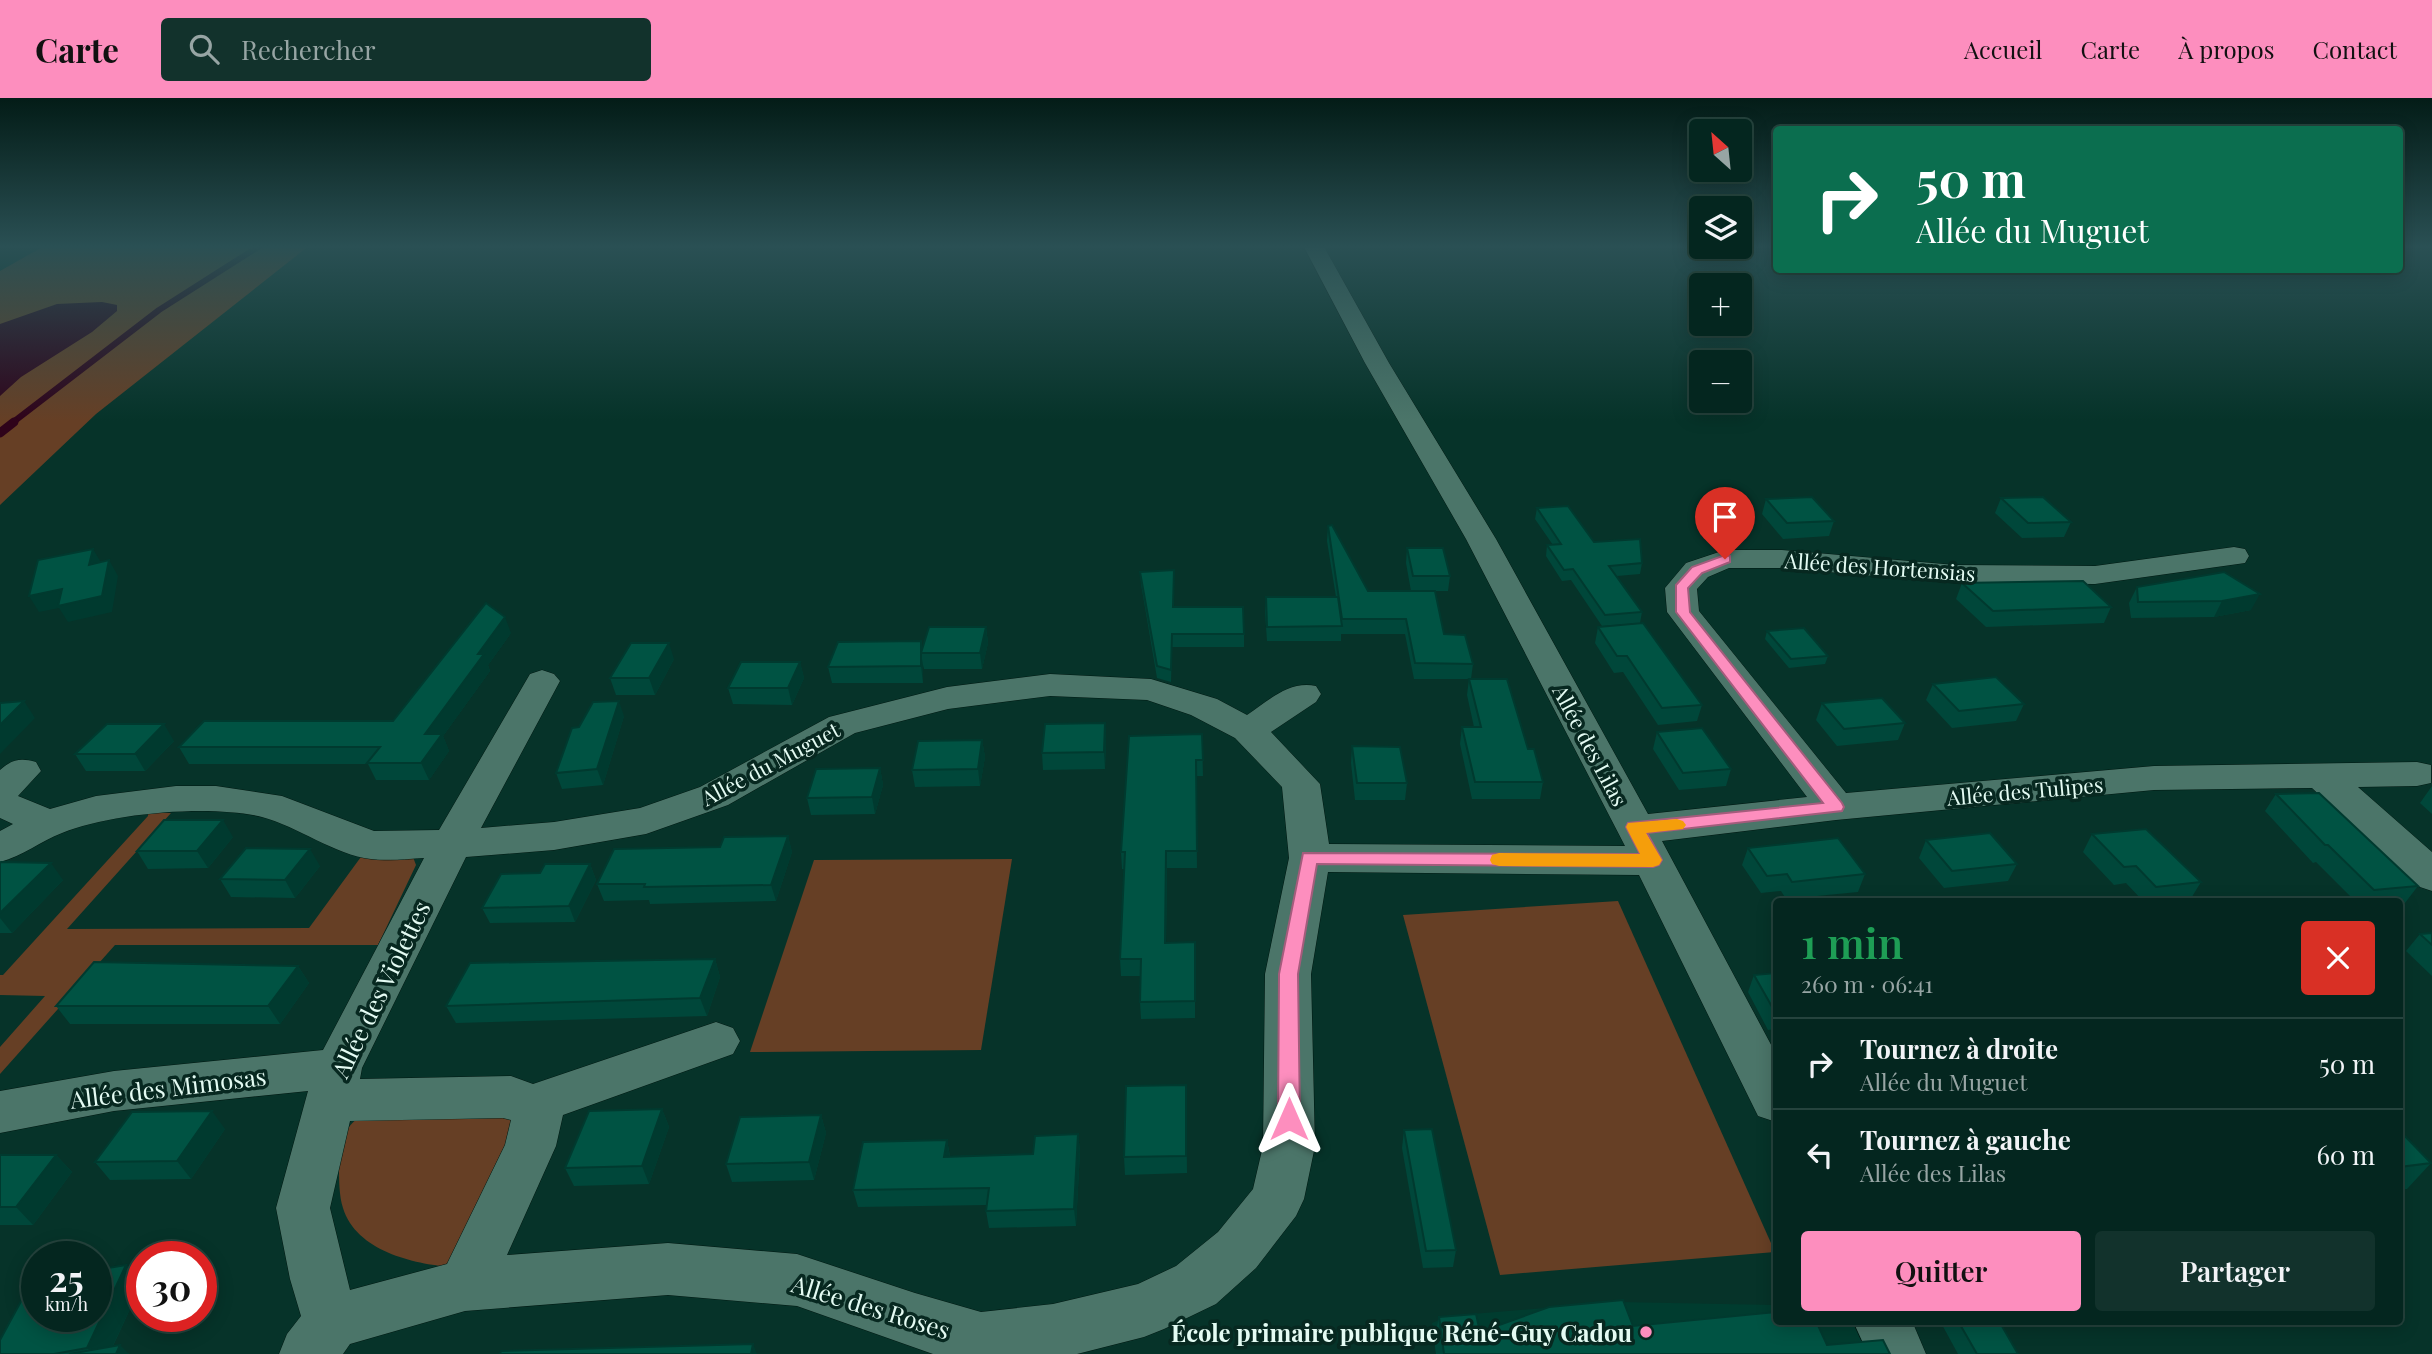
<!DOCTYPE html>
<html lang="fr">
<meta charset="utf-8">
<style>
:root{--surface:#04261f;--page:#12322c;--text:#f1f3f6;--muted:#97a5a4;--line:#25433d;--accent:#fd8ebe}
body{margin:0;font-family:"Playfair Display",serif;background:var(--page);color:var(--text);height:100vh;display:flex;flex-direction:column;font-size:26px;white-space:nowrap}
*{box-sizing:border-box;margin:0}
p{font-size:23px;color:var(--muted)}
.icon{flex:none;width:38px;height:38px;fill:none;stroke:currentColor;stroke-width:2;stroke-linecap:round;stroke-linejoin:round}
.map{position:relative;flex:1;overflow:hidden}
.drawer{position:absolute;left:1773px;top:800px;width:630px;height:427px;display:flex;flex-direction:column;background:var(--surface);border-radius:7px;box-shadow:0 4px 18px #0003,0 0 0 2px var(--line)}
.drawer>*{flex:none}
.guide{position:absolute;left:1773px;top:28px;width:630px;height:147px;border-radius:7px;box-shadow:0 4px 18px #0003,0 0 0 2px var(--line);background:#0b6e4f;color:#fff;overflow:hidden}
.needle{width:46px;rotate:333deg}
.fabs{position:absolute;left:1689px;top:21px;display:grid;gap:14px}
.fabs a{display:grid;place-items:center;width:63px;height:63px;border-radius:7px;background:var(--surface);box-shadow:0 4px 18px #0003,0 0 0 2px var(--line);font-size:35px}
.speed{position:absolute;left:21px;top:1143px;display:flex;gap:14px;font-size:35px;font-weight:700;text-align:center}
.speed>*{display:grid;place-content:center;width:91px;height:91px;border-radius:50%;background:var(--surface);box-shadow:0 4px 18px #0003,0 0 0 2px var(--line);line-height:1}
.speed small{font-size:18px;font-weight:400}
.speed .limit{border:10px solid #d22;background:#fff;color:#111}
.pin{position:absolute;display:grid;place-items:center;width:60px;height:60px;color:#fff;margin:-72px -30px;border-radius:50% 50% 50% 0;rotate:-45deg;box-shadow:0 0 7px #0007}
.pin .icon{rotate:45deg}
.me{position:absolute;width:77px;margin:-38px;rotate:0deg;stroke-linejoin:round;filter:drop-shadow(0 0 5px #0008)}
.turn{display:flex;align-items:center;gap:24px;height:147px;padding:0 28px;font-size:32px}
.turn .icon{width:91px;height:91px;stroke-width:2.5}
.turn b{display:block;font-size:49px;line-height:60px}
.round{display:grid;place-items:center;flex:none;width:74px;height:74px;border-radius:7px;background:var(--page)}
.headline{display:flex;align-items:center;justify-content:space-between;height:119px;padding:0 28px}
h1{font-size:42px;font-weight:600;line-height:52px;color:#1e9e55}
.cta{display:flex;gap:14px;margin-top:auto;padding:14px 28px}
.cta a{flex:1;height:80px;border-radius:7px;background:var(--accent);color:#111;font-size:28px;font-weight:600;line-height:80px;text-align:center}
.cta a+a{background:var(--page);color:var(--text)}
ul{padding:0;list-style:none}
li{display:flex;align-items:center;gap:21px;height:91px;padding:0 28px;border-top:2px solid var(--line)}
li div{flex:1}
li b{display:block;font-size:26px}
li em{font-style:normal}
header{display:flex;align-items:center;gap:42px;box-sizing:border-box;height:98px;padding:0 35px;background:var(--accent);color:#111}
header strong{font-size:33px}
nav{display:flex;gap:38px;margin-inline-start:auto;font-size:24px}
.search{width:490px;height:63px;background:var(--page);display:flex;align-items:center;gap:18px;box-sizing:border-box;padding:0 24px;border-radius:7px;color:var(--muted);font-size:26px}
.map>svg:first-child{display:block}
.built{fill:#003c2f}
.green{fill:#663f25}
.water{fill:#2f031a}
.lines{fill:none;stroke-linecap:round;stroke-linejoin:round}
.stream-far1{stroke:#2f031a;stroke-width:6}
.stream{stroke:#2f031a;stroke-width:9}
.street-casing{stroke:#001912;stroke-width:1}
.street{fill:#4b7569;fill-rule:evenodd}
.wall{fill:#00473a}
.shaded-wall{fill:#003a2f}
.building{fill:#005343;stroke:#003a2f;stroke-width:2}
.route{fill:#fd8ebe;stroke:#a45c7c;stroke-width:2}
.slow{fill:#f59e0b}
.poi-dot{fill:#fd8ebe;stroke:#072820;stroke-width:2.5}
.labels{text-anchor:middle;dominant-baseline:central;stroke-width:7;stroke-linejoin:round;paint-order:stroke}
.street-label{font-size:21px;fill:#e4fbf3;stroke:#072820}
.near-street-label{font-size:24px;fill:#e4fbf3;stroke:#072820}
.near-poi-label{font-size:24px;font-weight:bold;fill:#e4fbf3;stroke:#072820;text-anchor:end}
</style>
<header>
<strong>Carte</strong>
<div class="search"><svg class="icon" aria-label="search" viewBox="0 0 24 24"><circle cx="10" cy="10" r="6"/><path d="M15 15l6 6"/></svg>Rechercher</div>
<nav><a>Accueil</a><a>Carte</a><a>À propos</a><a>Contact</a></nav>
</header>
<div class="map">
<svg width="2432" height="1256" viewBox="0 0 2432 1256">
<rect width="100%" height="100%" fill="#063329"/>
<!-- built -->
<path class="built" d="M1618,1204L1776,1207V1223H1854L1870,1256H1436L1432,1225L1448,1218Z"/>
<!-- green -->
<g class="green">
<path d="M46,147H310L96,316L0,407V173Z"/>
<path d="M148,715H171L67,831L309,830L366,752L413,759L416,767L378,847H115L0,976V949L45,898L0,897V877H3L148,718Z"/>
<path d="M1012,761L981,952L750,954L814,762Z"/>
<path d="M1618,803L1775,1154L1500,1177L1403,817Z"/>
<path d="M502,1011L519,1025L451,1169C414,1166 356,1153 343,1110C339,1098 339,1081 339,1067C339,1045 344,1029 362,1017Z"/>
</g>
<!-- water -->
<path class="water" d="M102,204L117,207V213L92,234L21,279L0,298V226L57,206Z"/>
<g class="lines">
<!-- stream-far1 -->
<path class="stream-far1" d="M12,325L159,212L261,147"/>
<!-- stream -->
<path class="stream" d="M0,335L14,324"/>
<defs>
<g id="street">
<path d="M1303,147H1323L1389,265L1496,441L1648,716L1807,699L1667,514L1665,490L1686,465L1725,452H1782L1955,467L2095,468L2234,449L2245,451L2249,458L2245,465L2095,486L1955,485L1782,470H1729L1708,479L1697,491L1699,513L1846,695L2154,668L2417,664L2431,667V685L2417,688L2358,689L2432,754V793L2417,788L2312,690L2154,692L1836,722L1662,743L1776,956V1024L1758,1018L1639,777L1328,774L1311,876L1315,1048L1304,1101L1296,1118L1256,1170L1216,1206L1164,1231L1144,1239L1077,1256H933L797,1208L668,1197L465,1213L350,1246L343,1256H279L287,1236L301,1218L290,1181L276,1110L308,993L114,1013L0,1035V993L114,973L323,952L424,760C407,761 388,763 371,761C335,757 297,728 262,719C211,706 110,715 62,735C41,743 23,758 0,764V733L13,726L0,720V672C12,661 21,660 36,664L41,673L18,698L50,711L96,698L176,688H216L282,698L374,733L439,732L530,576L542,572L554,576L560,583L481,730L554,724L640,710L700,689L829,619L947,589L1050,576L1151,581L1217,601L1247,617C1268,603 1289,582 1316,588L1321,596L1316,604L1271,634L1320,686L1329,746L1625,748L1466,441L1365,265ZM1050,598L1147,602L1191,617L1235,640L1282,689L1289,760L1265,876L1263,1048L1253,1091L1218,1134L1176,1168L1138,1186L1053,1206L981,1214L915,1195L797,1156L668,1145L507,1157L556,1048L563,1017L733,956L740,943L733,930L716,924L533,986L511,978L360,981L362,970L466,759L554,752L646,736L728,707L855,635L948,611ZM503,1020L511,1022L505,1047L447,1166L350,1192L330,1110L350,1023Z"/>
<path d="M1853,1223H1912L1926,1256H1868Z"/>
</g>
</defs>
<!-- street casing -->
<use href="#street" class="street-casing"/>
<!-- street -->
<use href="#street" class="street"/>
</g>
<!-- wall -->
<g class="wall">
<path d="M2001,400L2071,424L2064,439L2022,440L1995,415Z"/>
<path d="M1766,401L1834,423L1829,438L1783,441L1762,416Z"/>
<path d="M1537,410L1594,444L1642,465L1640,476L1617,478L1642,514L1640,525L1602,528L1571,482L1562,483L1546,458L1547,447H1553L1535,421Z"/>
<path d="M1328,428L1368,493H1411L1406,465L1407,450L1450,478L1448,493H1435L1444,536L1473,566L1471,581L1528,651L1543,684L1540,701H1472L1460,646L1462,629H1474L1467,597L1469,581H1414L1405,536H1341V543H1267L1265,514L1266,499H1336L1327,443Z"/>
<path d="M1140,474L1174,484L1173,509L1244,536V549H1172L1171,584L1157,580L1141,486Z"/>
<path d="M2224,474L2251,512L2214,519L2131,520L2129,505L2137,489Z"/>
<path d="M1962,485L2111,509L2104,525L1986,529L1956,501Z"/>
<path d="M986,529L988,545L982,571H924L923,567V585H832L828,569L922,552Z"/>
<path d="M1598,529L1702,607L1697,623L1658,627L1623,574L1614,575L1595,545Z"/>
<path d="M1767,533L1828,558L1825,566L1789,570L1765,541Z"/>
<path d="M511,535L488,567L490,573L443,638L449,653L429,682H376L368,666H189L179,649L393,623Z"/>
<path d="M674,561L655,597H616L610,580Z"/>
<path d="M800,564L804,580L792,607L733,606L728,590Z"/>
<path d="M1933,586L2024,606L2016,623L1952,630L1926,602Z"/>
<path d="M1822,605L1905,625L1898,642L1837,648L1816,622Z"/>
<path d="M624,618L603,687L562,691L556,675Z"/>
<path d="M1105,625L1106,641L1105,671L1043,672L1042,655Z"/>
<path d="M1657,634L1731,671L1726,688L1679,692L1653,651Z"/>
<path d="M1202,636L1203,678H1196L1197,770H1167L1166,845L1195,844V920L1141,921L1140,904L1141,878H1121L1120,861L1124,771H1122L1121,754Z"/>
<path d="M982,642L985,659L980,688L915,689L912,672Z"/>
<path d="M174,643L145,673H86L75,656Z"/>
<path d="M1352,648L1407,685L1405,702H1355L1351,665Z"/>
<path d="M880,670L883,687L875,716L811,717L807,700Z"/>
<path d="M2432,688V716L2420,705Z"/>
<path d="M2276,696L2418,788L2405,805L2399,806V803H2355L2316,764L2313,765L2265,713Z"/>
<path d="M2092,736L2201,784L2190,802L2174,803H2143L2126,785L2114,787L2083,754Z"/>
<path d="M788,738L792,754L776,803L650,806L649,802L604,803L597,786L720,749Z"/>
<path d="M233,739L208,770L148,771L137,753Z"/>
<path d="M1926,742L2017,766L2008,783L1944,790L1919,760Z"/>
<path d="M1748,750L1865,776L1858,794L1786,801L1781,793L1761,795L1742,767Z"/>
<path d="M0,765L63,782L12,835H0Z"/>
<path d="M590,766L596,782L575,824L490,825L482,810L540,775Z"/>
<path d="M320,768L295,800L231,799L220,781Z"/>
<path d="M2432,835V878L2406,853L2420,836Z"/>
<path d="M715,861L720,879L707,918L456,925L446,908Z"/>
<path d="M298,868L309,885L280,926H70L56,908Z"/>
<path d="M1776,875V931L1768,932L1748,894L1754,877Z"/>
<path d="M1186,987L1187,1075L1125,1077L1124,1059Z"/>
<path d="M662,1011L669,1029L649,1086L574,1088L565,1070Z"/>
<path d="M821,1017L826,1035L814,1082L732,1084L726,1066Z"/>
<path d="M225,1031L191,1081L110,1082L95,1064Z"/>
<path d="M1404,1032L1456,1152L1453,1169L1423,1170L1402,1050Z"/>
<path d="M2399,1032L2431,1065L2407,1091L2399,1092Z"/>
<path d="M1078,1036L1080,1053L1076,1128L989,1130L986,1113L987,1107L858,1109L853,1092L947,1042L950,1058L1033,1056Z"/>
<path d="M0,1057H56L72,1074L33,1127H0Z"/>
<path d="M126,1167L142,1185L113,1248L129,1256H0Z"/>
<path d="M1439,1219L1480,1234L1633,1228L1827,1247L1890,1256H1436L1434,1242Z"/>
<path d="M1940,1223H1999L2018,1256H1958Z"/>
</g>
<!-- shaded-wall -->
<g class="shaded-wall">
<path d="M93,451L102,466L89,467Z"/>
<path d="M109,462L118,478L112,514L68,524L59,510L39,514L29,498L62,491Z"/>
<path d="M2260,496L2251,512L2214,519L2222,503Z"/>
<path d="M505,519L511,535L488,567L490,573L443,638L449,653L429,682L421,665L425,636L478,556Z"/>
<path d="M986,529L988,545L982,571L980,555Z"/>
<path d="M921,543L922,555H921L923,567V585L921,568Z"/>
<path d="M669,545L674,561L655,597L649,580Z"/>
<path d="M800,564L804,580L792,607L788,590Z"/>
<path d="M24,603L35,620L0,656V627Z"/>
<path d="M619,603L624,618L603,687L597,671Z"/>
<path d="M1105,625L1106,641L1105,671L1104,654Z"/>
<path d="M164,626L174,643L145,673L135,656Z"/>
<path d="M982,642L985,659L980,688L978,671Z"/>
<path d="M880,670L883,687L875,716L872,699Z"/>
<path d="M223,722L233,739L208,770L197,753Z"/>
<path d="M788,738L792,754L776,803L771,787Z"/>
<path d="M310,751L320,768L295,800L285,782Z"/>
<path d="M51,765L63,782L12,835L0,820V815Z"/>
<path d="M590,766L596,782L575,824L569,808Z"/>
<path d="M715,861L720,879L707,918L700,900Z"/>
<path d="M298,868L309,885L280,926L268,908Z"/>
<path d="M662,1011L669,1029L649,1086L642,1068Z"/>
<path d="M212,1013L225,1031L191,1081L177,1063Z"/>
<path d="M821,1017L826,1035L814,1082L809,1064Z"/>
<path d="M1078,1036L1080,1053L1076,1128L1074,1111Z"/>
<path d="M947,1042L950,1059H944Z"/>
<path d="M56,1057L72,1074L33,1127L16,1109Z"/>
<path d="M126,1167L142,1185L109,1256H93L87,1250Z"/>
<path d="M753,1246L757,1256H751Z"/>
<path d="M120,1247L129,1256H116Z"/>
</g>
<!-- building -->
<g class="building">
<path d="M1812,399L1834,423L1787,425L1766,401Z"/>
<path d="M2043,399L2071,424L2028,425L2001,400Z"/>
<path d="M1568,408L1594,444L1640,441L1642,465L1609,468L1642,514L1605,517L1573,471L1564,472L1547,447L1561,446L1537,410Z"/>
<path d="M1332,427L1368,493H1435L1444,536L1465,537L1473,566L1415,565L1406,521H1342L1328,428Z"/>
<path d="M1407,450H1443L1450,478H1413Z"/>
<path d="M93,451L89,467L109,462L102,498L58,508L62,491L29,498L38,462Z"/>
<path d="M1174,472L1173,509H1243L1244,536H1172L1171,572L1157,568L1140,474Z"/>
<path d="M2224,474L2260,496L2222,503L2138,504L2137,489Z"/>
<path d="M2083,483L2111,509L1993,513L1962,485Z"/>
<path d="M1266,499H1338L1342,528L1267,529Z"/>
<path d="M486,505L505,519L478,556H484L425,636H442L421,665H367L380,649H179L204,623H393Z"/>
<path d="M1643,525L1702,607L1662,610L1627,558H1617L1598,529Z"/>
<path d="M929,529H986L980,555H921Z"/>
<path d="M1804,530L1828,558L1791,561L1767,533Z"/>
<path d="M921,543V568L828,569L838,544Z"/>
<path d="M631,545H669L649,580H610Z"/>
<path d="M741,564H800L788,590H728Z"/>
<path d="M1996,579L2024,606L1959,613L1933,586Z"/>
<path d="M1469,581H1507L1528,651H1534L1543,684H1475L1462,629H1481Z"/>
<path d="M1882,600L1905,625L1844,631L1822,605Z"/>
<path d="M24,603L0,627V605Z"/>
<path d="M619,603L597,671L556,675L572,630L579,629L593,604Z"/>
<path d="M1105,625L1104,654L1042,655L1045,626Z"/>
<path d="M107,626H164L135,656H75Z"/>
<path d="M1702,630L1731,671L1683,675L1657,634Z"/>
<path d="M1202,636L1203,662H1196L1197,753H1166L1165,845L1195,844V903L1140,904L1141,861H1120L1125,754H1121L1129,638Z"/>
<path d="M982,642L978,671L912,672L918,643Z"/>
<path d="M1352,648L1400,649L1407,685H1357Z"/>
<path d="M880,670L872,699L807,700L816,671Z"/>
<path d="M2319,695L2418,788L2374,792L2328,747H2325L2276,696Z"/>
<path d="M164,722H223L197,753H137Z"/>
<path d="M2146,731L2201,784L2156,789L2136,768L2124,769L2092,736Z"/>
<path d="M1990,735L2017,766L1952,773L1926,742Z"/>
<path d="M788,738L771,787L644,789L645,786H597L614,751L720,749L724,739Z"/>
<path d="M1838,740L1865,776L1792,784L1787,776L1767,778L1748,750Z"/>
<path d="M246,750L310,751L285,782L220,781Z"/>
<path d="M1,764L51,765L0,815V765Z"/>
<path d="M545,766H590L569,808L482,810L501,776L540,775Z"/>
<path d="M2432,835V847L2420,836Z"/>
<path d="M715,861L700,900L446,908L470,865Z"/>
<path d="M94,864L298,868L268,908H56Z"/>
<path d="M1776,875V914H1775L1754,877Z"/>
<path d="M1186,987V1058L1124,1059L1126,988Z"/>
<path d="M662,1011L642,1068L565,1070L589,1013Z"/>
<path d="M212,1013L177,1063L95,1064L132,1014Z"/>
<path d="M821,1017L809,1064L726,1066L740,1019Z"/>
<path d="M1432,1031L1456,1152L1426,1153L1404,1032Z"/>
<path d="M2399,1032L2431,1065L2399,1069Z"/>
<path d="M1078,1036L1074,1111L986,1113L989,1090L853,1092L863,1044L947,1042L944,1059L1033,1056L1035,1038Z"/>
<path d="M0,1057H56L16,1109H0Z"/>
<path d="M126,1167L87,1250L54,1256H0V1242L32,1183L37,1182V1218H96V1172Z"/>
<path d="M1623,1202L1633,1228L1776,1214V1223H1816L1827,1247L1883,1242L1890,1256H1444L1439,1219L1476,1216L1480,1234L1549,1209Z"/>
<path d="M1958,1223H1999L2018,1256H1977Z"/>
<path d="M753,1246L751,1256H500L501,1253Z"/>
<path d="M120,1247L116,1256H69Z"/>
</g>
<!-- sky -->
<linearGradient id="sky" x2="0" y2="1"><stop stop-color="#031c17"/><stop offset="0.46" stop-color="#2a5054"/><stop offset="1" stop-color="#2a5054" stop-opacity="0"/></linearGradient>
<rect width="2432" height="323" fill="url(#sky)"/>
<!-- route -->
<path class="route" d="M1725,457L1730,458V464L1702,475L1688,490L1690,514L1842,705L1844,709L1842,713L1647,735L1662,762L1659,767L1653,769L1317,766L1298,876L1300,1021L1297,1027L1289,1030L1282,1027L1278,1021L1279,876L1303,755L1640,756L1626,729L1628,725L1823,705L1676,514V487L1692,469Z"/>
<!-- slow -->
<path class="slow" d="M1677,721L1683,723L1686,727L1683,731L1646,735L1662,762L1659,767L1653,769L1499,768L1492,766L1490,762L1492,757L1499,755L1640,756L1626,729L1628,725Z"/>
<!-- markers -->
<circle class="poi-dot" cx="1646" cy="1234" r="7"/>
<g class="labels">
<!-- street labels -->
<g class="street-label">
<text transform="translate(1880 468) rotate(4)">Allée des Hortensias</text>
<text transform="translate(1591 647) rotate(62)">Allée des Lilas</text>
<text transform="translate(770 665) rotate(-28)">Allée du Muguet</text>
<text transform="translate(2025 692) rotate(-5)">Allée des Tulipes</text>
</g>
<!-- near-street labels -->
<g class="near-street-label">
<text transform="translate(380 891) rotate(-64)">Allée des Violettes</text>
<text transform="translate(168 989) rotate(-7)">Allée des Mimosas</text>
<text transform="translate(871 1208) rotate(17)">Allée des Roses</text>
</g>
<!-- near-poi labels -->
<g class="near-poi-label">
<text x="1632" y="1234">École primaire publique Réné-Guy Cadou</text>
</g>
</g>
</svg>
<div class="fabs">
<a><svg class="needle" viewBox="-14 -14 28 28"><path d="M0-13l5 13h-10z" fill="#e53935"/><path d="M0 13l5-13h-10z" fill="#97a5a4"/></svg></a>
<a><svg class="icon" aria-label="layers" viewBox="0 0 24 24"><path d="M12 4l9 5-9 5-9-5zM3 14l9 5 9-5"/></svg></a>
<a>+</a>
<a>−</a>
</div>
<div class="speed"><div>25<small>km/h</small></div><div class="limit">30</div></div>
<div class="pin" style="left:1725px;top:461px;background:#d93025"><svg class="icon" aria-label="arrive" viewBox="0 0 24 24"><path d="M6 21V4h12l-3 4 3 4H6"/></svg></div>
<svg class="me" style="left:1289px;top:1021px" viewBox="-20 -20 40 40"><path d="M0-17L14 15 0 8-14 15z" fill="#fd8ebe" stroke="#fff" stroke-width="4"/></svg>
<div class="guide">
<div class="turn"><svg class="icon" aria-label="right" viewBox="0 0 24 24"><path d="M7 20v-9h11M14 6l5 5-5 5"/></svg><div><b>50 m</b>Allée du Muguet</div></div>
</div>
<section class="drawer">
<div class="headline"><div><h1>1 min</h1><p>260 m · 06:41</p></div><a class="round" style="background:#d93025;color:#fff"><svg class="icon" aria-label="close" viewBox="0 0 24 24"><path d="M6 6l12 12M18 6L6 18"/></svg></a></div>
<ul>
<li><svg class="icon" aria-label="right" viewBox="0 0 24 24"><path d="M7 20v-9h11M14 6l5 5-5 5"/></svg><div><b>Tournez à droite</b><p>Allée du Muguet</p></div><em>50 m</em></li>
<li><svg class="icon" aria-label="left" viewBox="0 0 24 24"><path d="M17 20v-9H6M10 6l-5 5 5 5"/></svg><div><b>Tournez à gauche</b><p>Allée des Lilas</p></div><em>60 m</em></li>
</ul>
<div class="cta"><a>Quitter</a><a>Partager</a></div>
</section>
</div>
